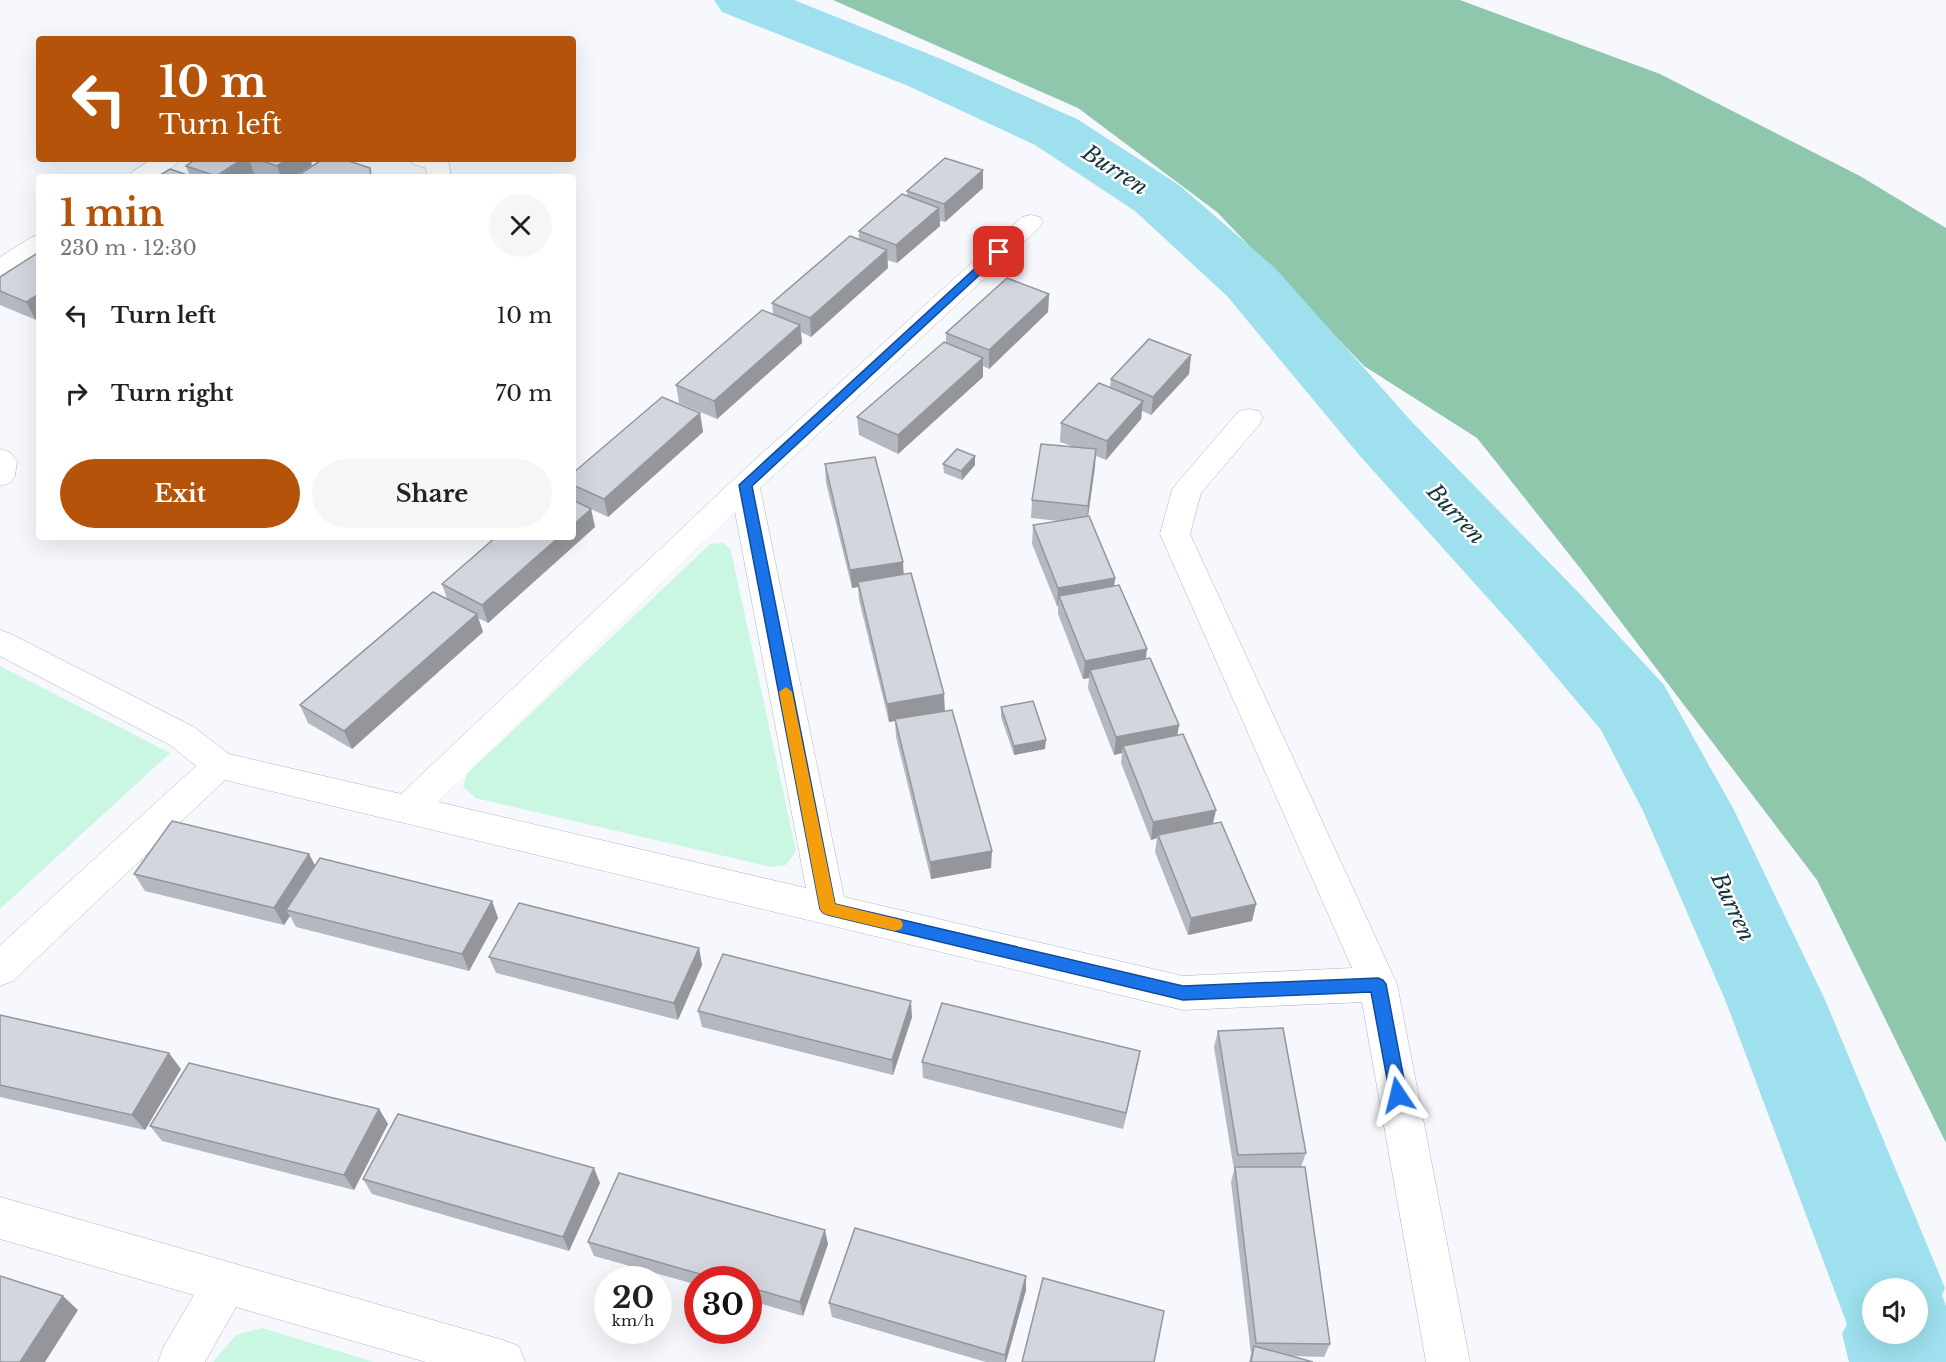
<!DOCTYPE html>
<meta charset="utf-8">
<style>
:root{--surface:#fff;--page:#f6f6f6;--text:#222;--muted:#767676;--accent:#b45309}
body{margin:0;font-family:"Libre Baskerville",serif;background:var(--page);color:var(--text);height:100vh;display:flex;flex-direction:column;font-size:22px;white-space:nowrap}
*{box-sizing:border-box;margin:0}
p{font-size:20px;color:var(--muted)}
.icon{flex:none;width:33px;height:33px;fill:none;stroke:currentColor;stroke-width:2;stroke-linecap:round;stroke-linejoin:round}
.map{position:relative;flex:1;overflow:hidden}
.details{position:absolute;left:36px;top:174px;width:540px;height:366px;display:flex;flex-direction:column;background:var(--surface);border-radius:6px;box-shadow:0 6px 24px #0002}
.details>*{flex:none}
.hud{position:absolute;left:36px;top:36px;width:540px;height:126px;border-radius:6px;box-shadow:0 6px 24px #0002;background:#b45309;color:#fff;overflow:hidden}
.fabs{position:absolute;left:1862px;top:1278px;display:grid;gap:12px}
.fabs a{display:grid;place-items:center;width:66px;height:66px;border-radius:50%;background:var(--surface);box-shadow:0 6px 24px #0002;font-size:30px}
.speed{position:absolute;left:594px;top:1266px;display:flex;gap:12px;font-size:30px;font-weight:700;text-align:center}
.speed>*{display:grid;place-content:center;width:78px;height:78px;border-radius:50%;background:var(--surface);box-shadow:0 6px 24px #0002;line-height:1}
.speed small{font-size:15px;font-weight:400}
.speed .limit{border:9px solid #d22;background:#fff;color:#111}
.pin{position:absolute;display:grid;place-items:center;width:51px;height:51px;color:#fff;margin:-26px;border-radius:12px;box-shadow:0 3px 9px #0006}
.me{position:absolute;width:66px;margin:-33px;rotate:350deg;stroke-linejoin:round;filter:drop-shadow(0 0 4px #0008)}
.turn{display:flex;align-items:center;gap:21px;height:126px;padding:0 24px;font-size:27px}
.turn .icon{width:78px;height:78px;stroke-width:2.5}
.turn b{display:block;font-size:42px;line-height:51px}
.round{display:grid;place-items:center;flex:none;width:63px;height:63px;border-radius:32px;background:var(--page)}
.head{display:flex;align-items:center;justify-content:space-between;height:102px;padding:0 24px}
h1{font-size:36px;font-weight:800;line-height:45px;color:var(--accent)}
.button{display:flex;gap:12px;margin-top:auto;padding:12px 24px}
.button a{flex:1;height:69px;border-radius:36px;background:var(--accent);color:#fff;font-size:24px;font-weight:800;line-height:69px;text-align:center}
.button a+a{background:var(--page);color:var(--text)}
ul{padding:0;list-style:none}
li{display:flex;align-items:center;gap:18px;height:78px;padding:0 24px}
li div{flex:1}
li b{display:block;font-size:22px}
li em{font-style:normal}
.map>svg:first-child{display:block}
.green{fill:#caf7e1}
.forest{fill:#8fc7ad}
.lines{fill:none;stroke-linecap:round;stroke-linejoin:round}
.river{fill:#9ee0ee;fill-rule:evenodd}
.minor-casing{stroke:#b1b4bd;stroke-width:1}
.minor{fill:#fff;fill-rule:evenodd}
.wall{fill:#b5b8c0}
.shaded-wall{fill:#94969c}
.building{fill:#d3d6df;stroke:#94969c;stroke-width:1.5}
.route{fill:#1a73e8;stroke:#114b97;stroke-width:1.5}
.slow{fill:#f59e0b}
.labels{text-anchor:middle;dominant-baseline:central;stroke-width:5;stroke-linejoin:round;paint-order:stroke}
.water-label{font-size:22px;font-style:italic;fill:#15363c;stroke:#fff}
</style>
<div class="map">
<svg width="1946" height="1362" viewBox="0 0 1946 1362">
<rect width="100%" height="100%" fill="#f6f8fe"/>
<!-- green -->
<g class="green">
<path d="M724,543L731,551L796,851L786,865L772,867L475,798L463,786L467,774L710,544Z"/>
<path d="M0,666L170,753L0,909Z"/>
<path d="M262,1328L374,1362H213L236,1335Z"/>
</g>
<!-- forest -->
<path class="forest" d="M833,0H1460L1660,74L1860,176L1946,228V1143L1817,880L1580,568L1477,438L1364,366L1217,212L1078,108Z"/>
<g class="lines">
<!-- river -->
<path class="river" d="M714,0H794L946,61L1077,119L1179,185L1275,268L1412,422L1579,593L1664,685L1734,810L1826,1002L1945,1288L1942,1295L1946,1306V1362H1849L1842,1334L1847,1324L1726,1002L1643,811L1601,730L1521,635L1360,456L1227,296L1135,211L1035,145L906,85L722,12ZM1872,1288H1917V1334H1872Z"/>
<defs>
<g id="minor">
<path d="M152,159H180C167,177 149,177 129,177L132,172Z"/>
<path d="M409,159H446L449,164L451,177H427L426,168L413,164Z"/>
<path d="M1031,215L1040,217L1043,222L1040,227L760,488L844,897L1183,976L1352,968L1160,534L1172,490L1177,483L1239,411L1249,409L1259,411L1263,418L1259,425L1201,493L1190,534L1397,984L1470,1362H1426L1362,1002L1183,1010L225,780L13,981L0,986V945L196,766L170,745L0,656V630L11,634L194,727L229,754L401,794L735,478L1022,217ZM735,512L806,888L438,802Z"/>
<path d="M39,235V254L9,274L0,277V257L30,238Z"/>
<path d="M0,449L10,452L17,461L15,476L10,483L0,486Z"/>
<path d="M0,1197L503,1340L519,1346L525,1362H426L236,1307L205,1362H158L164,1346L194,1295L0,1239Z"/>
</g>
</defs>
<!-- minor casing -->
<use href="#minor" class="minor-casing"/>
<!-- minor -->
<use href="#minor" class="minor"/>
</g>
<!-- wall -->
<g class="wall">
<path d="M196,159H310L312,165L294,177H263L254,174L250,177H157L190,176L186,166Z"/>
<path d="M983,170V188L945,222L940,221V226L897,263L887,260L888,268L811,337L801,332L802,343L717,419L679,403L676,385L773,314L772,303L859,239V231L907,196V191Z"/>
<path d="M39,252V318L36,320L0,305V277Z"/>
<path d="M1049,294L1048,312L989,369L983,366V377L898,454L859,435L857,417L946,343V333Z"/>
<path d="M1191,355L1189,374L1151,415L1142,411L1141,419L1106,460L1096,456L1088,516L1115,578L1114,586L1146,659L1179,725L1177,735L1216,810L1213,823L1256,904L1252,921L1188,935L1155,852L1157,838L1151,840L1121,763L1122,753L1114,755L1088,688L1089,678L1083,679L1058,614V606H1057L1032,544L1033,525L1059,521L1031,518L1032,500L1072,446L1060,442L1061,423L1110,387L1111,379Z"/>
<path d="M700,413L703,432L608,517L591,509L595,527L488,623L478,618L483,632L352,749L308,723L300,705L447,599L442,584L573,537V473Z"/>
<path d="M975,456V465L962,480L944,473L943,464Z"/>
<path d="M825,464L904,575L991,868L931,879L896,737L895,721L889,722L859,600L858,587L852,588L826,483Z"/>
<path d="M1001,707L1045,749L1014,755L1001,717Z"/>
<path d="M309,854L315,866L492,901L498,918L469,971L296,927L290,916L284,925L145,891L134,874Z"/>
<path d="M699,948L702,965L678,1020L496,973L489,957Z"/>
<path d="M698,1011L912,1017L893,1075L702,1027Z"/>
<path d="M0,1015L181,1069L145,1130L0,1097Z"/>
<path d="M1218,1031L1306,1153L1301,1167L1330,1344L1324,1357L1292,1356L1313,1362H1249L1251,1354L1231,1182L1234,1170L1214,1047Z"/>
<path d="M1140,1051L1137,1067L1123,1129L923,1078L922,1062Z"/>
<path d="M379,1109L388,1124L354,1190L162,1141L150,1126Z"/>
<path d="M363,1179L600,1183L569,1251L372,1194Z"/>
<path d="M588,1242L828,1244L803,1316L748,1300V1280H698V1285L594,1256Z"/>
<path d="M1026,1276V1290L1006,1362H986L832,1317L829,1303Z"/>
</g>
<!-- shaded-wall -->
<g class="shaded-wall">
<path d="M243,159H249L254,174L250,177H217Z"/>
<path d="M288,159H310L312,165L294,177H281L277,166Z"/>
<path d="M983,170V188L945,222L944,204Z"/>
<path d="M939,208L940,226L897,263L896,245Z"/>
<path d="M887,250L888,268L811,337L810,318Z"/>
<path d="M39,294V318L36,320L26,302Z"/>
<path d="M1049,294L1048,312L989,369V350Z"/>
<path d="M800,325L802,343L717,419L714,401Z"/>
<path d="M1191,355L1189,374L1151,415L1153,397Z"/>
<path d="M983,358V377L898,454V435Z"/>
<path d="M1143,401L1141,419L1106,460L1107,441Z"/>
<path d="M700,413L703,432L608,517L604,499Z"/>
<path d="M1096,449L1095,467L1087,524L1088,506Z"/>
<path d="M975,456V465L962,480L961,471Z"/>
<path d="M591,509L595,527L488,623L482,605L559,537H573V525Z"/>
<path d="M903,562L904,580L858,582V587L852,588L850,570Z"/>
<path d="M1115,578L1113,596H1059L1058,606H1057L1058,588Z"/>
<path d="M477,614L483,632L352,749L344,731Z"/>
<path d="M1147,649L1145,667L1090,670L1089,678L1083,679L1085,661Z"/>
<path d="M944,694L945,712L889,722L887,704Z"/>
<path d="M1179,725L1176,743L1123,746L1122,753L1114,755L1116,737Z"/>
<path d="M1046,740L1045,749L1014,755V746Z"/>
<path d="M1216,810L1212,827L1158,835L1157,838L1151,840L1153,822Z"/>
<path d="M992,851L991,868L931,879L930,862Z"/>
<path d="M309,854L318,871L286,910L290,916L284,925L274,908Z"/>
<path d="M492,901L498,918L469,971L462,954Z"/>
<path d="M1256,904L1252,921L1188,935L1191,918Z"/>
<path d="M699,948L702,965L678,1020L674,1003Z"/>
<path d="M911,1001L912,1017L893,1075L892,1060Z"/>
<path d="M1140,1051L1137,1067L1123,1129L1126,1113Z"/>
<path d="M169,1053L181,1069L145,1130L132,1115Z"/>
<path d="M379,1109L388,1124L354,1190L344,1175Z"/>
<path d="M594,1168L600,1183L569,1251L563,1237Z"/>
<path d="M825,1230L828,1244L803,1316L800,1302Z"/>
<path d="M1026,1276V1290L1006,1362H1005V1355Z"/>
<path d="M63,1296L78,1310L45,1362H20Z"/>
</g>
<!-- building -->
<g class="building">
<path d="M945,158L983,170L944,204L907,191Z"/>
<path d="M196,159H243L216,176L186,166Z"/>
<path d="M256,159H288L277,166Z"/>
<path d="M323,159H343L370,168L371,177H308L300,174Z"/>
<path d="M170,169L193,177H157Z"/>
<path d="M902,194L939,208L896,245L859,231Z"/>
<path d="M850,236L887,250L810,318L772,303Z"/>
<path d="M39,252V294L26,302L0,291V277Z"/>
<path d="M1007,278L1049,294L989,350L946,333Z"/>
<path d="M762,310L800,325L714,401L676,385Z"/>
<path d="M1149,339L1191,355L1153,397L1111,379Z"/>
<path d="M944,342L983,358L898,435L857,417Z"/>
<path d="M1099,383L1143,401L1107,441L1061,423Z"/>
<path d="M662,397L700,413L604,499L573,485V473Z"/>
<path d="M1041,444L1096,449L1088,506L1032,500Z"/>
<path d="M957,449L975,456L961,471L943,464Z"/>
<path d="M875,457L903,562L850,570L825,464Z"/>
<path d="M573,500L591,509L573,525Z"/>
<path d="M1089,516L1115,578L1058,588L1033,525Z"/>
<path d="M496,537H559L482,605L442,584Z"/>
<path d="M911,573L944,694L887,704L858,582Z"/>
<path d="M1119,585L1147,649L1085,661L1059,596Z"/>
<path d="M433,592L477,614L344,731L300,705Z"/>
<path d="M1150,658L1179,725L1116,737L1090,670Z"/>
<path d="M1033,701L1046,740L1014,746L1001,707Z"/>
<path d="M952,710L992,851L930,862L895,719Z"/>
<path d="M1183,734L1216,810L1153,822L1123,746Z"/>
<path d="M172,821L309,854L274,908L134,874Z"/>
<path d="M1221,822L1256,904L1191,918L1158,835Z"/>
<path d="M320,858L492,901L462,954L286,910Z"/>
<path d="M519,903L699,948L674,1003L489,957Z"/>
<path d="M723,954L911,1001L892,1060L698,1011Z"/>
<path d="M942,1003L1140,1051L1126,1113L922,1062Z"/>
<path d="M0,1015L169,1053L132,1115L0,1085Z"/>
<path d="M1283,1028L1306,1153L1238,1155L1218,1031Z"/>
<path d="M189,1063L379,1109L344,1175L150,1126Z"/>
<path d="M398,1114L594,1168L563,1237L363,1179Z"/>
<path d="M1235,1167H1305L1330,1344L1256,1343Z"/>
<path d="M619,1173L825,1230L800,1302L748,1287V1280H721L588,1242Z"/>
<path d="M855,1228L1026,1276L1005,1355L829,1303Z"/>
<path d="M0,1276L63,1296L20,1362H0Z"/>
<path d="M1043,1278L1164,1311L1154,1362H1022Z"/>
<path d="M1254,1346L1313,1362H1251Z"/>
</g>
<!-- route -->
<path class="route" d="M999,249L1004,252L1002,254L752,486L835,904L1183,986L1378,978L1383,980L1386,984L1407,1095L1404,1101L1398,1103L1392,1101L1390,1095L1371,992L1183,1000L828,915L823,913L820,909L739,485L995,250Z"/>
<!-- slow -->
<path class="slow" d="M786,687L792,692L835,904L901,920L903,925L901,929L895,931L828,915L823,913L820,909L779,692Z"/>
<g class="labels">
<!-- water labels -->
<g class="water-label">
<text transform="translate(1115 170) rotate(33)">Burren</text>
<text transform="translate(1456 514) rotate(47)">Burren</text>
<text transform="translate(1733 907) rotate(65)">Burren</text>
</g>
</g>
</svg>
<div class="fabs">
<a><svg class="icon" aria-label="sound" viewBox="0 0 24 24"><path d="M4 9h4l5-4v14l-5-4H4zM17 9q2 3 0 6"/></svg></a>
</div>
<div class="speed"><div>20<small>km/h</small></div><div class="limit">30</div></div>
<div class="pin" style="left:999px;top:252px;background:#d93025"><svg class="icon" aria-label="arrive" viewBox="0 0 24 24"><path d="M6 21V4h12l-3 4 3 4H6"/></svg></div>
<svg class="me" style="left:1398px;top:1095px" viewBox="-20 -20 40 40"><path d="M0-17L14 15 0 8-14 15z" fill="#1a73e8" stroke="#fff" stroke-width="4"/></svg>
<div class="hud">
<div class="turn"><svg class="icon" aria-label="left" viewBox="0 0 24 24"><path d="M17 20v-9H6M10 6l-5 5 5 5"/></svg><div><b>10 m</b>Turn left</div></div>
</div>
<section class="details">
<div class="head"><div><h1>1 min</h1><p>230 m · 12:30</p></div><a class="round"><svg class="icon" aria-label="close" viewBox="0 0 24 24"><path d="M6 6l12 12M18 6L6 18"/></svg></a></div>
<ul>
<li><svg class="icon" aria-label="left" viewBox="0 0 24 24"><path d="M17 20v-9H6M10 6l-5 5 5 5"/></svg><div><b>Turn left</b></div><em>10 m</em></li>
<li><svg class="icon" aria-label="right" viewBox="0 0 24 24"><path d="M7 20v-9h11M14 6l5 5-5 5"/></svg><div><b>Turn right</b></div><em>70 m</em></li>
</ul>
<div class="button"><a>Exit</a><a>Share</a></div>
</section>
</div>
